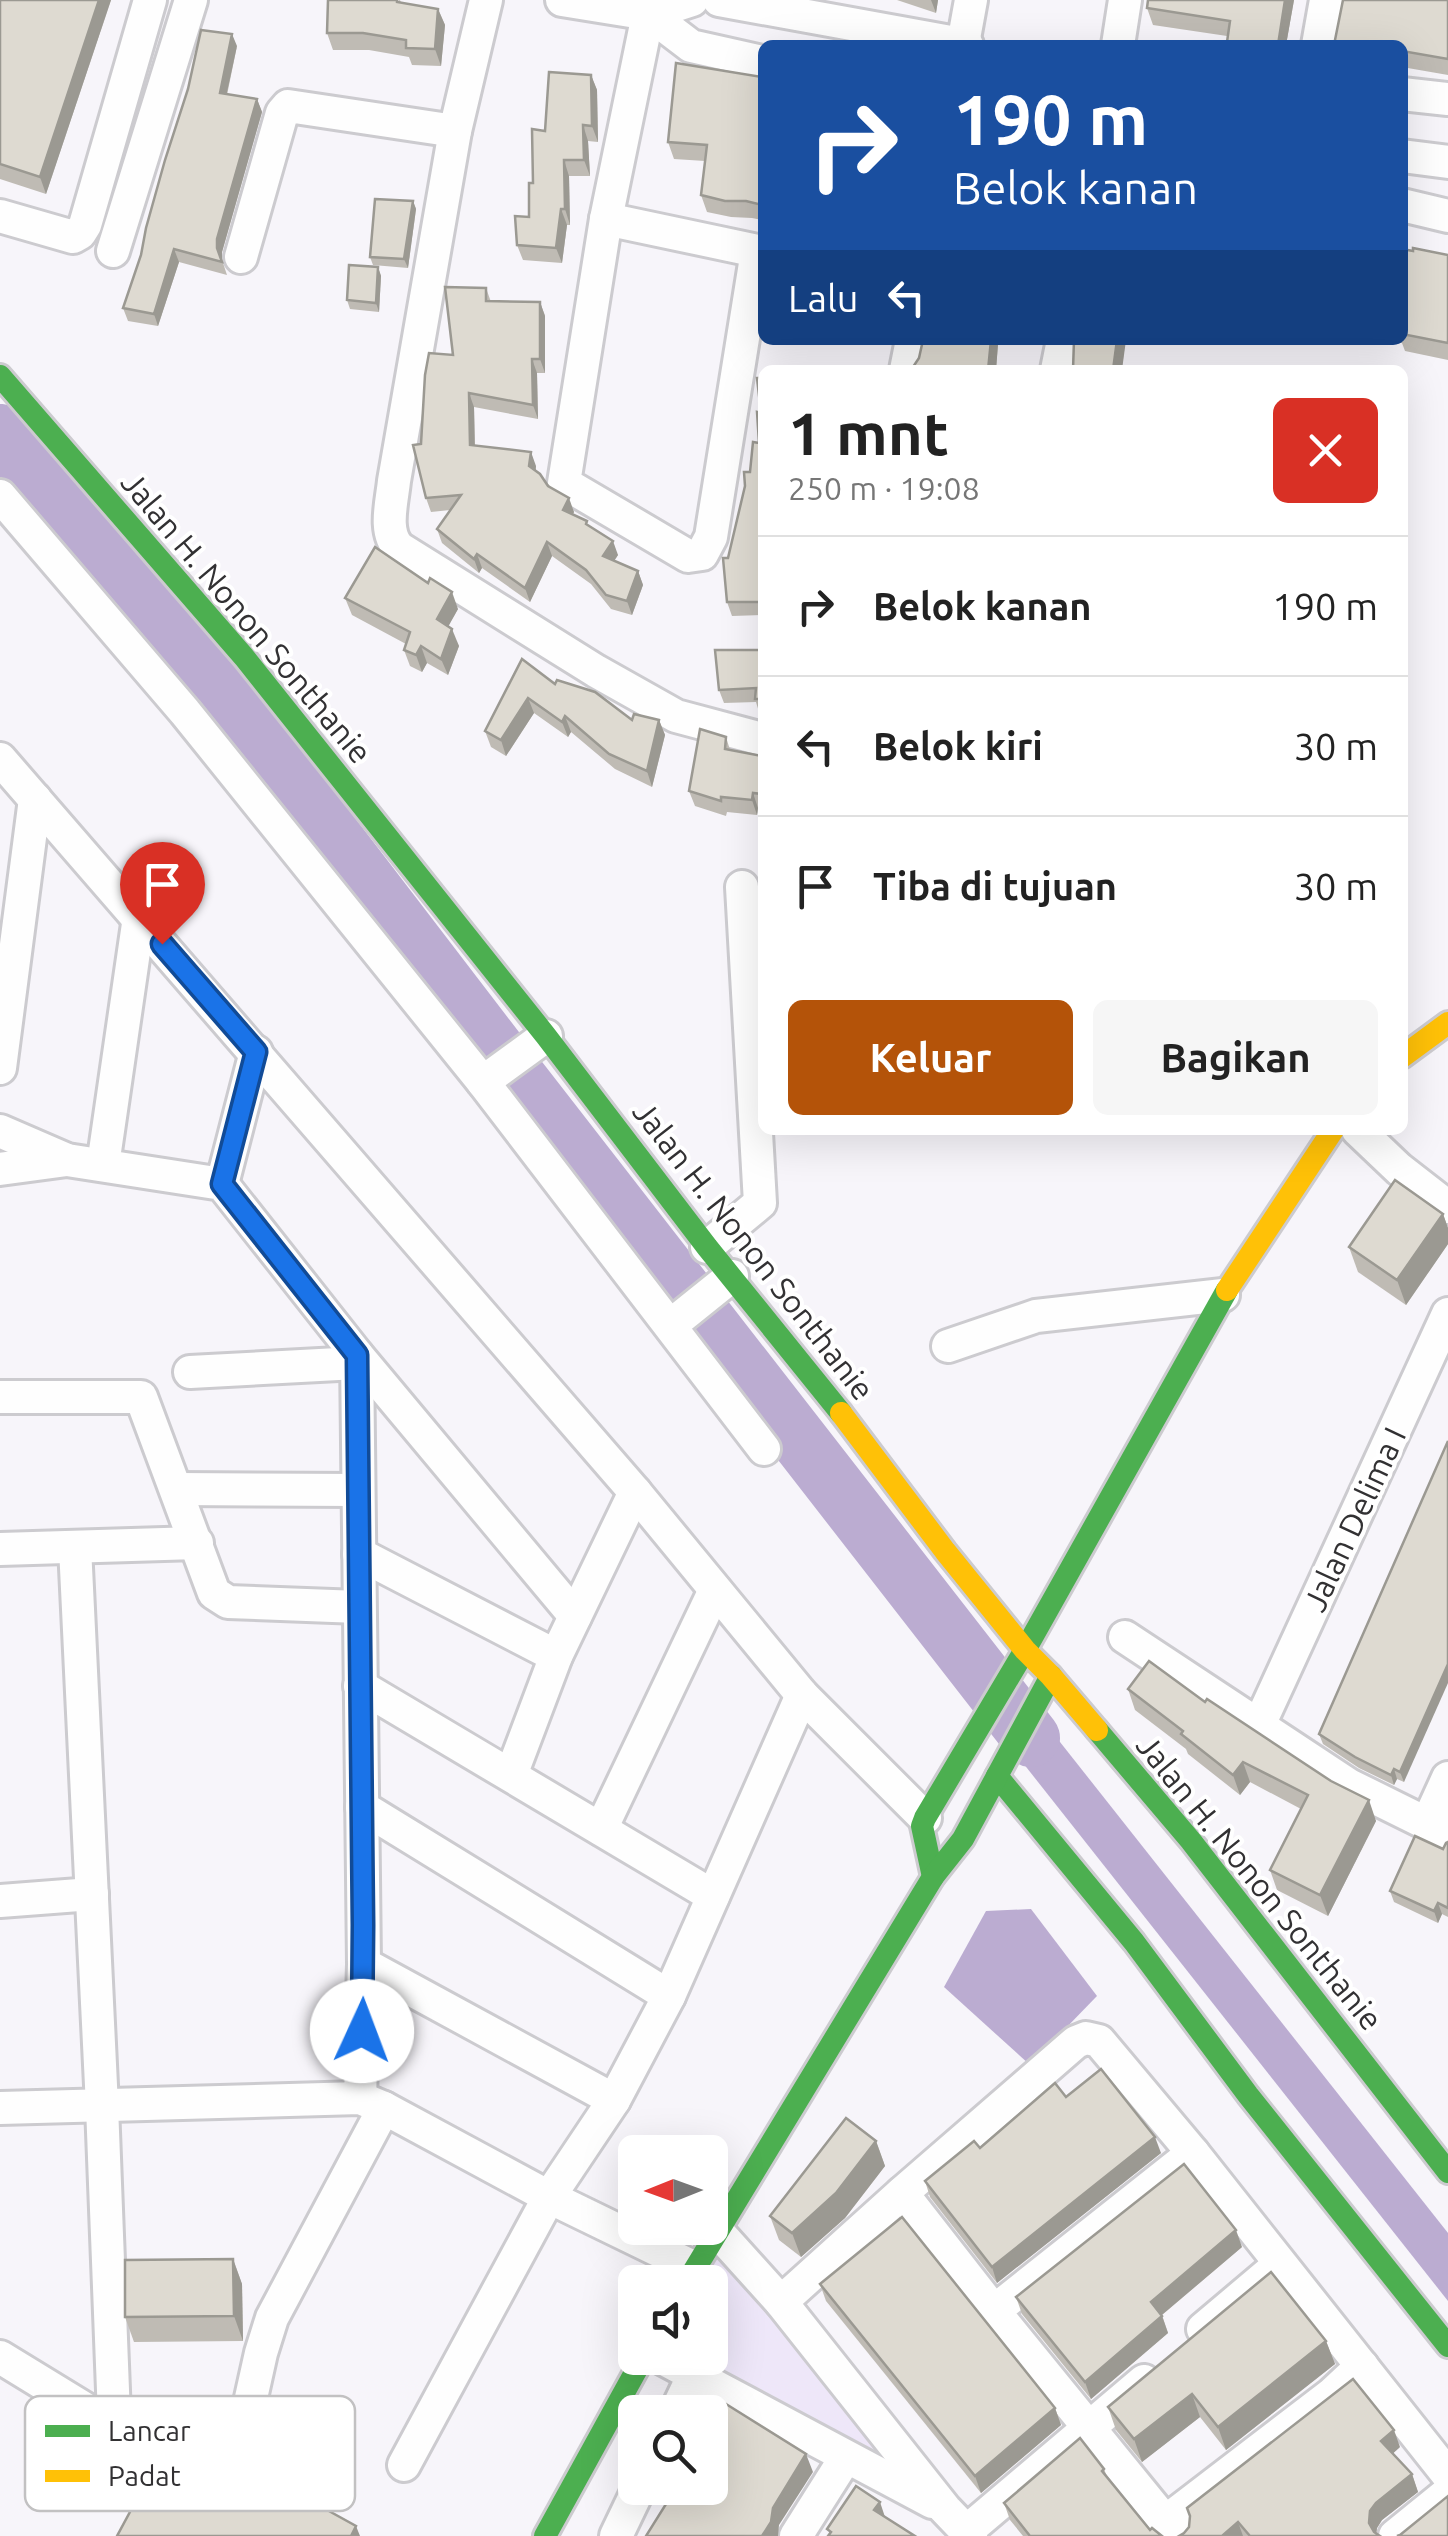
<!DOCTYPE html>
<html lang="id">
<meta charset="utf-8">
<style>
:root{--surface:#fff;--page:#f6f6f6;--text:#222;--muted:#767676;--line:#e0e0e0;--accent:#b45309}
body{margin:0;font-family:Ubuntu,sans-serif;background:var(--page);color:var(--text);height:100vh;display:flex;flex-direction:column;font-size:38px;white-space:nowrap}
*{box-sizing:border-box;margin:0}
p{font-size:32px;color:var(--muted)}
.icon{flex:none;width:55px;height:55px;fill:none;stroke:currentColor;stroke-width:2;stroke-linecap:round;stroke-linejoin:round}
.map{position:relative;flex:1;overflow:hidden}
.drawer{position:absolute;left:758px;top:365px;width:650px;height:770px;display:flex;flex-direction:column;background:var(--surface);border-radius:15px;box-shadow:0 10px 40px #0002}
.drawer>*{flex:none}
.hud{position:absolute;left:758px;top:40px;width:650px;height:305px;border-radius:15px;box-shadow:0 10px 40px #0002;background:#1a4fa0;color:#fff;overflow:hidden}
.needle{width:65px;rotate:269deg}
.tools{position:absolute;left:618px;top:2135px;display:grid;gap:20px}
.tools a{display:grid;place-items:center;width:110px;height:110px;border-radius:15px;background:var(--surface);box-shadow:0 10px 40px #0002;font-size:50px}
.pin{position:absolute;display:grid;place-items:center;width:85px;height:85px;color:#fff;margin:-102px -42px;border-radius:50% 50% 50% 0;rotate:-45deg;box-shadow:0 0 10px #0007}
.pin .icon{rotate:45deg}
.me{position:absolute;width:110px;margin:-55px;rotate:2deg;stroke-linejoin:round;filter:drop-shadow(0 0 8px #0008)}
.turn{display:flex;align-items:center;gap:35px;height:210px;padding:0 30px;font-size:45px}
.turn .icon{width:130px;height:130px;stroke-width:2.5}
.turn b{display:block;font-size:70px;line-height:85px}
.then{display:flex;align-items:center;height:95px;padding:0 30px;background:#0003;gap:20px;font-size:38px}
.round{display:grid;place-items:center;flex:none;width:105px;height:105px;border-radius:15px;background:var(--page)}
.headline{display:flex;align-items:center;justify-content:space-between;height:170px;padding:0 30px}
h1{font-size:60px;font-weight:700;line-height:75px}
.cta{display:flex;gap:20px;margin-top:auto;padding:20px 30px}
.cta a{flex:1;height:115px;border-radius:15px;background:var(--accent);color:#fff;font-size:40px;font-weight:700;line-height:115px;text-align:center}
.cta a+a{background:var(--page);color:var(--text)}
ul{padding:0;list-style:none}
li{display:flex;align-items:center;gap:30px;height:140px;padding:0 30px;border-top:2px solid var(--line)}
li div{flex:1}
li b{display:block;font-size:38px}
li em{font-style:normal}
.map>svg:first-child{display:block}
.green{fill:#eee7f9}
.water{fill:#bbacd1}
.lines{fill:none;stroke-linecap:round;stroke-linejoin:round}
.river{stroke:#bbacd1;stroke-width:58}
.street-casing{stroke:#cccbcf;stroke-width:38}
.fast-casing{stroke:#cccbcf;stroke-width:28}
.slow-casing{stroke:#cccbcf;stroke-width:28}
.street{stroke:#fefefe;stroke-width:32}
.fast{stroke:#4caf50;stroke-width:22}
.slow{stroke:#ffc107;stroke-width:22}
.wall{fill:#bfbbb4}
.shaded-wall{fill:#9b9992}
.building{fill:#dedad1;stroke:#9b9992;stroke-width:2.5}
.route-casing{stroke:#114b97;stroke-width:25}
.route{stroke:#1a73e8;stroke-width:18}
.labels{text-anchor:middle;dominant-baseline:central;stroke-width:8;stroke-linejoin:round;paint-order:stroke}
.street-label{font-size:32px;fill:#323133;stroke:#fff}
.key{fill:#fff;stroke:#c2c1c2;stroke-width:2.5}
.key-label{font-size:28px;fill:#323133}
</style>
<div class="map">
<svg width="1448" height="2536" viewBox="0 0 1448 2536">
<rect width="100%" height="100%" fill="#f7f5fa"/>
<!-- green -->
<path class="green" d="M717,2231L945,2509L662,2358H710V2282Z"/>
<!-- water -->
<g class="water">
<path d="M1045,1723L1448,2233V2301L1023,1763Z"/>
<path d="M1031,1909L1097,1996L1030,2065L944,1987L986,1911Z"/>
</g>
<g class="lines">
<!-- river -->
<path class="river" d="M0,433L68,514L206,671L503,1059L1031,1738"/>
<defs>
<g id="street">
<path d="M486,0L455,131L394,481C392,502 383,532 399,548L596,671L676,716L762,739"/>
<path d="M562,0L649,14L691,46L762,62"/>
<path d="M651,0L606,219L564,483L688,556L702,554L711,537L757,251"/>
<path d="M719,0L967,45"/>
<path d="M649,14L692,0"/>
<path d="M963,44L971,0"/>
<path d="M1118,45L1125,0"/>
<path d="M1318,45L1326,0"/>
<path d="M1402,94L1448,99"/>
<path d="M1402,156L1448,162"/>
<path d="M1402,205L1448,216"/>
<path d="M0,216L73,237L80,233L85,225L150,0"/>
<path d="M606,219L762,252"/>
<path d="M113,251L191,0"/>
<path d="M241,257L282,113L288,106L455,131"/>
<path d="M906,370L912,340"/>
<path d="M1057,370L1063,340"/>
<path d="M0,496L185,712L483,1082L764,1449"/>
<path d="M0,759L635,1492L802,1695L925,1818"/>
<path d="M0,1068L35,799"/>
<path d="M483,1082L546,1036"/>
<path d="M1358,1130L1399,1169L1448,1207"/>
<path d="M0,1131L67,1160L222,1184L357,1355L575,1616"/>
<path d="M103,1165L139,917"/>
<path d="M0,1169L67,1160"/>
<path d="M222,1184L256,1052"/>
<path d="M707,1247L760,1203L742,887"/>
<path d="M671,1325L732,1276"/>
<path d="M948,1346L1036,1316L1223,1295"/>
<path d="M357,1355L364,1964L360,2098"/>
<path d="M190,1372L357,1363"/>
<path d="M0,1397H141L214,1593L228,1602L359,1607"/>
<path d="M176,1489L358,1490"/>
<path d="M0,1549L197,1543"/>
<path d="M359,1554L556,1656"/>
<path d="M1125,1637L1349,1785L1448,1834"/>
<path d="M360,1686L713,1896"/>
<path d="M1259,1725L1448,1314"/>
<path d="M511,1775L556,1656L635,1492"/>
<path d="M362,1807L669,1996"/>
<path d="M1427,1824L1448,1778"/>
<path d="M601,1829L715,1590"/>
<path d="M0,1901L92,1894"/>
<path d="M364,1964L614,2100"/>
<path d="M0,2108L360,2098L384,2108L549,2197L695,2268"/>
<path d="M902,2193L994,2311L1177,2536"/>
<path d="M717,2231L781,2302L945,2509L971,2536"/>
<path d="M781,2302L902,2193L1076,2042L1086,2038L1099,2041L1193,2153L1448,2475"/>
<path d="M994,2311L1193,2153"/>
<path d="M1203,2329L1280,2264"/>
<path d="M0,2357L103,2420H110L114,2416L102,2106L75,1547"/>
<path d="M662,2358L932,2502"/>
<path d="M676,2412L694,2374"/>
<path d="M114,2416L183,2439"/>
<path d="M239,2452L261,2353L272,2318L384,2108"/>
<path d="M404,2465L549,2197L614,2100L669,1996L802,1695"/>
<path d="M1165,2522L1332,2394L1362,2366"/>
<path d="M967,2531L1144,2381"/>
<path d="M616,2536L639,2488"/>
<path d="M796,2536L846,2457"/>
<path d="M1395,2536L1448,2493"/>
</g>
<g id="fast">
<path d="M0,376L244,657L546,1036L707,1247L841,1413"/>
<path d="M1097,1730L1191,1841L1448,2172"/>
<path d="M997,1776L1134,1942L1248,2095L1448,2346"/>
<path d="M933,1877L922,1826L925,1818L1025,1650L1227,1290"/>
<path d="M687,2282L933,1877L963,1839L1051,1676"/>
<path d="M545,2536L643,2358"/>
</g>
<g id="slow">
<path d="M1402,1057L1448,1023"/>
<path d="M1227,1290L1333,1130"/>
<path d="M841,1413L945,1551L1025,1650L1051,1676L1097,1730"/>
</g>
</defs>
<!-- street casing -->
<use href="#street" class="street-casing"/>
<!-- fast casing -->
<use href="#fast" class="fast-casing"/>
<!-- slow casing -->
<use href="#slow" class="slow-casing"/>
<!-- street -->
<use href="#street" class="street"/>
<!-- fast -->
<use href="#fast" class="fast"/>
<!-- slow -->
<use href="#slow" class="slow"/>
</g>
<!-- wall -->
<g class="wall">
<path d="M0,0H111L46,194L0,179Z"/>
<path d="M400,0L401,3L438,9L445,25L441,66L412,65L409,57L369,50H333L327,33Z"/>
<path d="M897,0H938L936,13Z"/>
<path d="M1148,0H1294L1286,45H1228L1227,36L1153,25L1147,8Z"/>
<path d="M1448,0V75L1402,67V45Z"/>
<path d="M237,46L227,95L257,99L262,112L222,252V260L227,275L179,262L158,326L128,321L123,308Z"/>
<path d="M591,75L597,90L598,142L588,141L590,176H569L570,225H567L562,263L523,260L517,245L529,217L533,183L545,131Z"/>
<path d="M762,77V220L752,218L731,217L707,212L701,195L705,161L674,159L668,142Z"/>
<path d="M413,201L416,209L408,268L373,265L370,257Z"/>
<path d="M1402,249L1448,255V360L1405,351L1402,343L1387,340H1402Z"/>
<path d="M378,267L381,276L379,312L350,309L347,300Z"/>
<path d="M486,288L491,302H540L545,316V373H537L538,419L474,407L475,446L536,466V471L574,512L572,515L588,525L618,555L614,561L638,571L643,585L632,615L611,609L591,584L552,556L530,602L482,568L479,573L442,543L437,529L450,510L431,512L426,498L453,355Z"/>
<path d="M923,340H1015V342L998,344L996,370H911L919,358Z"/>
<path d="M762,378V615L732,616L727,602L728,558L759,443Z"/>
<path d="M345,598L458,609L448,626L459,646L448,675L427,663L422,672L410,666L404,650L406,644L352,615Z"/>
<path d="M762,650V712H759L756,702L724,703L719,690Z"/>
<path d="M522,659L555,684L632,720H659L665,735L652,787L615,769L571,732L568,737L534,713L506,756L491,747L485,731Z"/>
<path d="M726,737L730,750L762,756V809L758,808L757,815L727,812L726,816L695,806L689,791Z"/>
<path d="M1443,1214L1448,1228V1244L1406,1305L1358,1272L1349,1247Z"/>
<path d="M1448,1441L1404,1782L1397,1779L1394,1785L1359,1768L1323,1744L1319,1734Z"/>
<path d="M1128,1689L1205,1702L1376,1821L1328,1916L1277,1890L1270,1870L1301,1809L1250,1782L1240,1795L1188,1754L1186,1749L1135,1710Z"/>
<path d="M1448,1842V1917L1442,1914L1438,1923L1394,1902L1390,1891L1443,1849Z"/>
<path d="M1066,2097L1161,2153L997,2283L930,2197L925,2181Z"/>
<path d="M876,2141L885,2166L845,2218L801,2257L779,2240L770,2216Z"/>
<path d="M1242,2247L1162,2315L1168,2333L1091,2399L1022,2314L1016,2297Z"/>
<path d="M233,2259L242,2284L243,2341L134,2342L125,2317Z"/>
<path d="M820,2284L1055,2408L1061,2425L981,2493L826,2301Z"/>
<path d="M1326,2341L1335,2364L1226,2450L1200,2417L1142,2462L1116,2430L1108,2407Z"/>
<path d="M1400,2447L1393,2453L1412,2474L1418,2492L1382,2520L1377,2528L1376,2533L1380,2536H1179Z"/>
<path d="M1104,2469L1108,2479L1150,2530L1162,2536H1023L1010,2520L1004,2503Z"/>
</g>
<!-- shaded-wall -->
<g class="shaded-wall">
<path d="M99,0H111L46,194L40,177Z"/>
<path d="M931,0H938L936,13Z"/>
<path d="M1285,0H1294L1286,45H1278Z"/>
<path d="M438,9L445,25L441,66L435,49Z"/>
<path d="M232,34L237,46L224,106L220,93Z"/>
<path d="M591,75L597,90L598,142L592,126Z"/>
<path d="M257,99L262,112L222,252V261L217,248V239Z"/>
<path d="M583,125L588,141L590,176L584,160Z"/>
<path d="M564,160L569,176L570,225L565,209Z"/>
<path d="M413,201L416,209L408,268L404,259Z"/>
<path d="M561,209L567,225L562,263L556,248Z"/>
<path d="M174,249L179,262L158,326L154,314Z"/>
<path d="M378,267L381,276L379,312L376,303Z"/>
<path d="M540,302L545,316V373L540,359Z"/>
<path d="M991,340H997L998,344L996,370H988Z"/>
<path d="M1117,340H1126L1122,370H1113Z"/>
<path d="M532,359L537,373L538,419L533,405Z"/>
<path d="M469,393L474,407L475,459L470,445Z"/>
<path d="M531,452L536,466L534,480L529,466Z"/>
<path d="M569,498L574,512L568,524L563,510Z"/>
<path d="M613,541L618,555L608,570L603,556Z"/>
<path d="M547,542L552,556L530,602L525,588Z"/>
<path d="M477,554L482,568L479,573L474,559Z"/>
<path d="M638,571L643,585L632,615L627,601Z"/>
<path d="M452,592L458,609L443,636L437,619Z"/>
<path d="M452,629L459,646L448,675L441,659Z"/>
<path d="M421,646L427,663L422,672L416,655Z"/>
<path d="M528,698L534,713L506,756L501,740Z"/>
<path d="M565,716L571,732L568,737L562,722Z"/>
<path d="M659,720L665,735L652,787L647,771Z"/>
<path d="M753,793L758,808L757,815L752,800Z"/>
<path d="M1443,1214L1448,1228V1244L1406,1305L1397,1280Z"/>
<path d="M1448,1664V1683L1404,1782L1400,1772Z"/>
<path d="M1243,1762L1250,1782L1240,1795L1233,1775Z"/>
<path d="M1394,1769L1397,1779L1394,1785L1391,1775Z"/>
<path d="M1369,1800L1376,1821L1328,1916L1320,1895Z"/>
<path d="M1438,1903L1442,1914L1438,1923L1434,1911Z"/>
<path d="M1155,2137L1161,2153L997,2283L992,2267Z"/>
<path d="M876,2141L885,2166L845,2218L801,2257L792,2233Z"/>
<path d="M1236,2230L1242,2247L1157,2319L1151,2302Z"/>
<path d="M233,2259L242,2284L243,2341L234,2316Z"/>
<path d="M1162,2316L1168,2333L1091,2399L1085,2382Z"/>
<path d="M1326,2341L1335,2364L1226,2450L1218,2427Z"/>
<path d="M1192,2394L1200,2417L1142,2462L1134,2439Z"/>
<path d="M1055,2408L1061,2425L981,2493L975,2476Z"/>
<path d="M1394,2430L1400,2447L1388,2458L1381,2441Z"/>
<path d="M806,2454L813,2472L779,2525L778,2536H762L773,2508Z"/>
<path d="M1412,2474L1418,2492L1382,2520L1377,2528L1376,2536L1369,2523L1370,2511L1376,2503Z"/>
<path d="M880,2502L885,2517L874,2510Z"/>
<path d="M1238,2522L1243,2536H1222Z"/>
<path d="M356,2526L360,2536H351Z"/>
</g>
<!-- building -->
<g class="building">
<path d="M0,0H99L40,177L0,164Z"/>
<path d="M328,0H397V2L438,9L435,49L406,48V40L363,33H327Z"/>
<path d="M1148,0H1285L1278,45H1245L1227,42L1230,21L1147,8Z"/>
<path d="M1343,0H1448V59L1402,51V45H1334Z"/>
<path d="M201,30L232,34L220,93L257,99L217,239V248L222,262L174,249L154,314L123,308L141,255L146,228L165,160L188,89Z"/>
<path d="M676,63L762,77V205L746,201H725L701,195L707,145L668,142Z"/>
<path d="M549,72L591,75L592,126L583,125L584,160H564L565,209H561L556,248L517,245L515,216L529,217V183H533L532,129L545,131Z"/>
<path d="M375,199L413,201L404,259L370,257Z"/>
<path d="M1413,248L1448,255V343L1402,334V249L1413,251Z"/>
<path d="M349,265L378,267L376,303L347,300Z"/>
<path d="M445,287L486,288V301L540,302V359H532L533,405L469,393L470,445L531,452L529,466L540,474L548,486L569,498L563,510L587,521L586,524L613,541L603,556L638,571L627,601L606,595L586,570L547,542L525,588L477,554L474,559L437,529L461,495L426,498L413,445L421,444L425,375L429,353L453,355Z"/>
<path d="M923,340H991L988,370H911L919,358Z"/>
<path d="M1074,340H1117L1113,370H1073Z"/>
<path d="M757,378H762V602H727L723,558H728L745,486L744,472H750L753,442L759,443L757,412L761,413Z"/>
<path d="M375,547L428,583L430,578L452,592L437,619L452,629L441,659L421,646L416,655L404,650L410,632L345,598Z"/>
<path d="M715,650H762V699H755L756,688L719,690Z"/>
<path d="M522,659L555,684L557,680L595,692L632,720L634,714L659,720L647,771L609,754L565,716L562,722L528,698L501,740L485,731Z"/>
<path d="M700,729L726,737L725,749L762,756V794L753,793L752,800L721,797V801L689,791Z"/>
<path d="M1395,1180L1443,1214L1397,1280L1349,1247Z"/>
<path d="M1448,1441V1664L1400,1772L1394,1769L1391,1775L1355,1757L1319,1734Z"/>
<path d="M1149,1661L1205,1702L1207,1699L1331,1781L1369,1800L1320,1895L1270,1870L1308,1795L1243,1762L1233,1775L1181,1734L1183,1731L1128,1689Z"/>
<path d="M1415,1836L1443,1849L1446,1843L1448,1842V1908L1438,1903L1434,1911L1390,1891Z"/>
<path d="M1101,2069L1155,2137L992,2267L925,2181L974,2141L980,2148L1055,2083L1066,2097Z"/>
<path d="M846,2118L876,2141L836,2193L792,2233L770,2216Z"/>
<path d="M1184,2164L1236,2230L1151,2302L1162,2316L1085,2382L1016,2297Z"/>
<path d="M902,2217L1055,2408L975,2476L820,2284Z"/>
<path d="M233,2259L234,2316L125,2317V2260Z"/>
<path d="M1271,2272L1326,2341L1218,2427L1192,2394L1134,2439L1108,2407Z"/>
<path d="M1353,2379L1394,2430L1381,2441L1412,2474L1376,2503L1370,2511L1369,2523L1374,2532L1380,2536H1250L1238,2522L1222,2536H1179L1184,2533L1189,2527L1190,2516L1187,2508Z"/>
<path d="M726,2404L806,2454L773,2508L771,2522L762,2536H646L676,2488H710V2431Z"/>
<path d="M184,2431L356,2526L351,2536H117L172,2434Z"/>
<path d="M1080,2438L1104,2469L1102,2471L1150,2530L1152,2528L1162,2536H1030L1004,2503Z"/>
<path d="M856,2486L880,2502L874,2510L915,2536H828L831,2532L827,2529Z"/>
<path d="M1448,2496V2536H1397L1400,2535Z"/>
</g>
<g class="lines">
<defs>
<path id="route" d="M162,944L256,1052L222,1184L357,1355L363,1925L362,2031"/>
</defs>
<!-- route casing -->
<use href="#route" class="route-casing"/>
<!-- route -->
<use href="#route" class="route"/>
</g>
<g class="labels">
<!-- street labels -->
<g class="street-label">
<text transform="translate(247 617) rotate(50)">Jalan H. Nonon Sonthanie</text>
<text transform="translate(754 1250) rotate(52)">Jalan H. Nonon Sonthanie</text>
<text transform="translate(1354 1519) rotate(-65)">Jalan Delima I</text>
<text transform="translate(1260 1882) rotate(51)">Jalan H. Nonon Sonthanie</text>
</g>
</g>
<!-- legend -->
<rect x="25" y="2396" width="330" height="115" rx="15" class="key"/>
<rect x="45" y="2425" width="45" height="12" fill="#4caf50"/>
<rect x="45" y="2470" width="45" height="12" fill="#ffc107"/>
<g class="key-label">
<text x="108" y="2441">Lancar</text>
<text x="108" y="2486">Padat</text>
</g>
</svg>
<div class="tools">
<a><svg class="needle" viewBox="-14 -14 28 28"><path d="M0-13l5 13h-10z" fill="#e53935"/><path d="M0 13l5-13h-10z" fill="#767676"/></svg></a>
<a><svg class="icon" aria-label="sound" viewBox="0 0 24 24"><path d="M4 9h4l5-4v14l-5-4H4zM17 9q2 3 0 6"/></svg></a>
<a><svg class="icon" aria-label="search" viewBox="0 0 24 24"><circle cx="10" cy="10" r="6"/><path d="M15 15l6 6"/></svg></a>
</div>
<div class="pin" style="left:162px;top:944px;background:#d93025"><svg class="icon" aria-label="arrive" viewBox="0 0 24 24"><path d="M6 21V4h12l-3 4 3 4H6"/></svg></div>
<svg class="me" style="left:362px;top:2031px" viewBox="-20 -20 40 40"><circle r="19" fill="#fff"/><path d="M0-13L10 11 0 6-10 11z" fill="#1a73e8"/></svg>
<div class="hud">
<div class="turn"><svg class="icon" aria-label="right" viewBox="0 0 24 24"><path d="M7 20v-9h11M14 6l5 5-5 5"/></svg><div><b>190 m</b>Belok kanan</div></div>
<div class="then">Lalu<svg class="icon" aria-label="left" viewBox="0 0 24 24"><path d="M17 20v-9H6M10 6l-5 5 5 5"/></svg></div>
</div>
<section class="drawer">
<div class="headline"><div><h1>1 mnt</h1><p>250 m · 19:08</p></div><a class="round" style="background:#d93025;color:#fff"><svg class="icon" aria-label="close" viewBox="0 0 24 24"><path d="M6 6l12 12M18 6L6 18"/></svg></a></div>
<ul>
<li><svg class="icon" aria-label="right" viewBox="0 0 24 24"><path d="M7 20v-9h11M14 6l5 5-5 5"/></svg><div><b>Belok kanan</b></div><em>190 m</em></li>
<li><svg class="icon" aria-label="left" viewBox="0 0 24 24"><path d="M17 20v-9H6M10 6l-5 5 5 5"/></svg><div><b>Belok kiri</b></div><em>30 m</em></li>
<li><svg class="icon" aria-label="arrive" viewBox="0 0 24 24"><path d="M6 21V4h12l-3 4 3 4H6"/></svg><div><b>Tiba di tujuan</b></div><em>30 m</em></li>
</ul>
<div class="cta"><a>Keluar</a><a>Bagikan</a></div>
</section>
</div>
